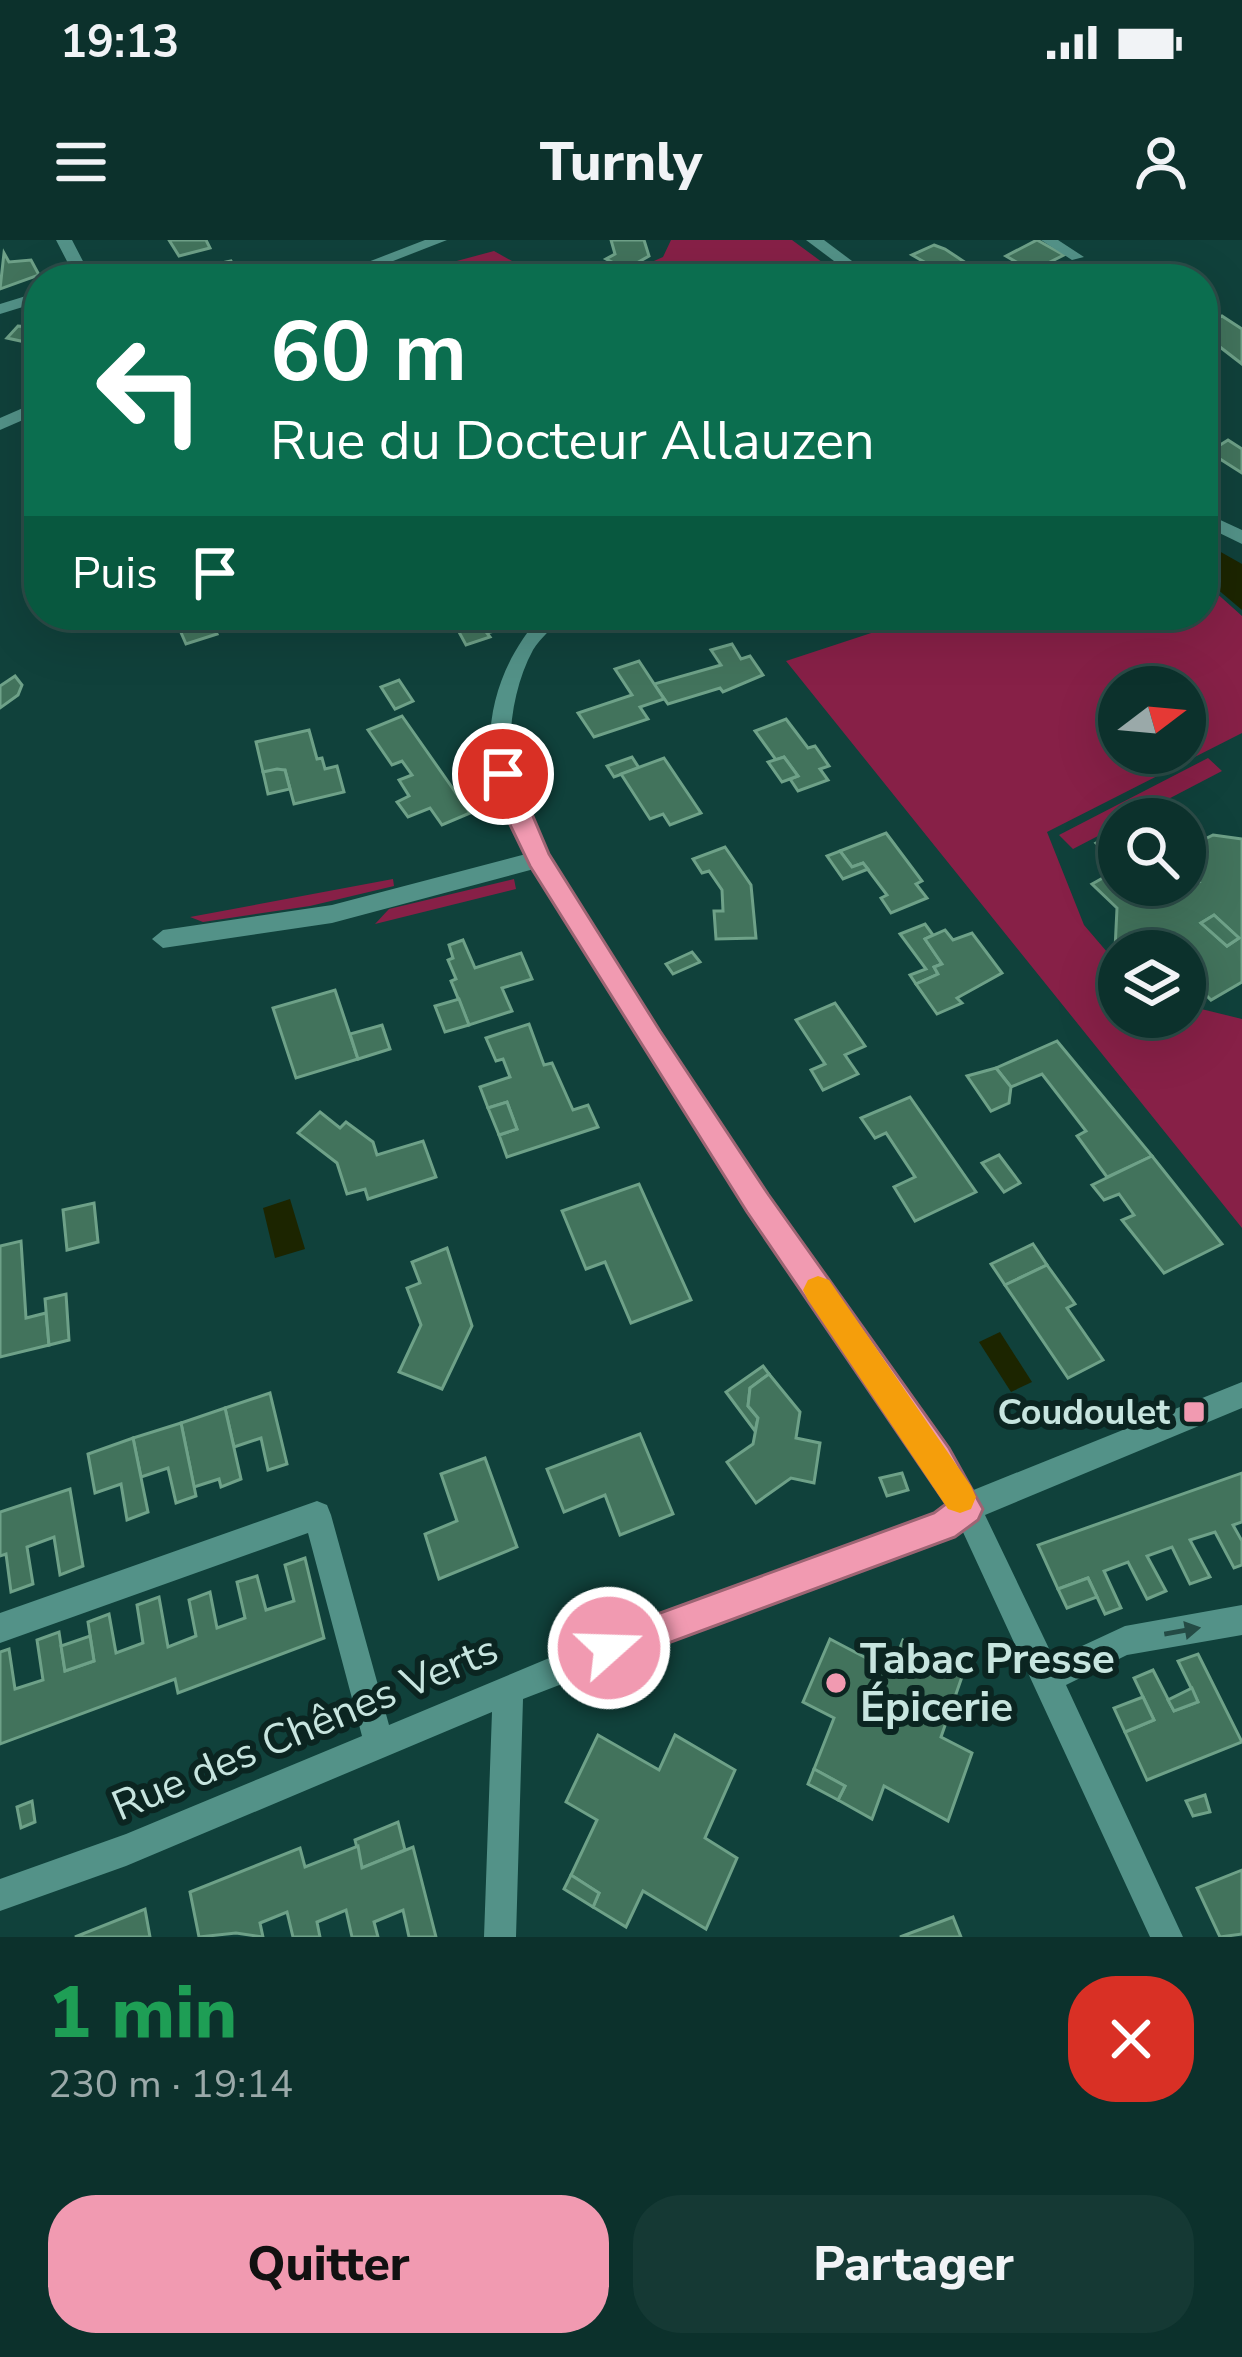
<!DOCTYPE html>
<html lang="fr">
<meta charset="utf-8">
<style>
:root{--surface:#0c312c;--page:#153934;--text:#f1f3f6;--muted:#9aa9a9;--line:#2c4c48;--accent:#f19ab1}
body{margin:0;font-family:"Nunito Sans",sans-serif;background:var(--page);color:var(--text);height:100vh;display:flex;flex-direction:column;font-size:45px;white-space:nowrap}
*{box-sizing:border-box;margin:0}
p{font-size:39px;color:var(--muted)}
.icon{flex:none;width:66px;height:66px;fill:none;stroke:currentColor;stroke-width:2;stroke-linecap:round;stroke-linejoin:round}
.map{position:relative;height:1697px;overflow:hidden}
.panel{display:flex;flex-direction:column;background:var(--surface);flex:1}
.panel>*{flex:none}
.top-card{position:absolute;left:24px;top:24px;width:1194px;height:366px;border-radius:48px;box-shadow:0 12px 48px #0002,0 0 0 3px var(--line);background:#0b6e4f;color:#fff;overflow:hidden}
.needle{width:78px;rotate:74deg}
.tools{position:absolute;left:1098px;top:426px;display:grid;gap:24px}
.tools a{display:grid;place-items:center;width:108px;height:108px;border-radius:50%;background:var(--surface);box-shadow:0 12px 48px #0002,0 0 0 3px var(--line);font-size:60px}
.pin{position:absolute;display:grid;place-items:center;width:102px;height:102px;color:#fff;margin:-51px;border:6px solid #fff;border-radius:50%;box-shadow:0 3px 12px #0007}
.me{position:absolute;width:132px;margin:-66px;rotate:70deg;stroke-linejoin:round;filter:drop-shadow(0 0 9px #0008)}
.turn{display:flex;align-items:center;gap:42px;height:252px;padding:0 48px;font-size:54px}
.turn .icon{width:156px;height:156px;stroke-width:2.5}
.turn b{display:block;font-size:84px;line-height:102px}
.then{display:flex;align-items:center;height:114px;padding:0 48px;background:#0003;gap:24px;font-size:45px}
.round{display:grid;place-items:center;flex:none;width:126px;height:126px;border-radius:48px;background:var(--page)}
.summary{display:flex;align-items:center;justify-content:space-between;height:204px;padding:0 48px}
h1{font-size:72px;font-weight:800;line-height:90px;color:#1e9e55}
.cta{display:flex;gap:24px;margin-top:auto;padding:24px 48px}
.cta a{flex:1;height:138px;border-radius:48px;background:var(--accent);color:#111;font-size:48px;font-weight:800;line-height:138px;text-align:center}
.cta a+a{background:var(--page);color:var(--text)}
.status{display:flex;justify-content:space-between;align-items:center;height:84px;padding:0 60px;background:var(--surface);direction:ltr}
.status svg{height:33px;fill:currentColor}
header{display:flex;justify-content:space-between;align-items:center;height:156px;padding:0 48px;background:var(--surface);font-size:54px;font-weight:800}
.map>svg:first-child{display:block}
.green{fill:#872047;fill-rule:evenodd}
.water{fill:#1c2500}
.building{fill:#42735c;stroke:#6ea188;stroke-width:3;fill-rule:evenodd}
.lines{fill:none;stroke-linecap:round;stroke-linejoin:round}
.service{fill:#539288;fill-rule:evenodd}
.minor{fill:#539288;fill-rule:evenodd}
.oneway{fill:#244b45}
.route{fill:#f19ab1;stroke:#9d6473;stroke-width:3}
.slow{fill:#f59e0b}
.poi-dot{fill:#f19ab1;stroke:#0b2521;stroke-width:4.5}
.labels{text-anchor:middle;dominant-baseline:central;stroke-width:12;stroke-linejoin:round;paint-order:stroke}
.poi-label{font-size:36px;font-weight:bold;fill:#c7e5df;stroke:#0b2521;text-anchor:end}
.near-poi-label{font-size:42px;font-weight:bold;fill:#c7e5df;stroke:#0b2521;text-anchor:start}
.near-street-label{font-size:42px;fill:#c7e5df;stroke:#0b2521}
</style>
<div class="status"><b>19:13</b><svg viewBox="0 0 49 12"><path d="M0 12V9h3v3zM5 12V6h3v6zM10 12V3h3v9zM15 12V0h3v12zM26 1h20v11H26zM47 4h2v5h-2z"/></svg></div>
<header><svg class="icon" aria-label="menu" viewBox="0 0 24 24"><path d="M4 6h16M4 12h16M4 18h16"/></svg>Turnly<svg class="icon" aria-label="person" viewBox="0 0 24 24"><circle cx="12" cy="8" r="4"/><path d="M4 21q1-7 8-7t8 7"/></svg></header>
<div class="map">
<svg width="1242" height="1697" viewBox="0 0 1242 1697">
<rect width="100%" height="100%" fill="#10413b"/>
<!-- green -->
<g class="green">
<path d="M671,0H792L845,39H613L663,17Z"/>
<path d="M494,11L544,39H471L453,22Z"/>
<path d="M1203,341L1242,376V493L1047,592L1084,685L1119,726V777H1185V765L1242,779V988L786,421L926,375H1203ZM1119,447H1185V513H1119Z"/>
<path d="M1208,518L1222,531L1130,579H1119V585L1073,609L1059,595Z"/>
<path d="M393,639L394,646L310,666L203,682L190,677Z"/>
<path d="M514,639L516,649L375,684L389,669Z"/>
</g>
<!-- water -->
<g class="water">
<path d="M1203,302L1242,324V370L1203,337Z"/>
<path d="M290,959L305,1009L275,1018L263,968Z"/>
<path d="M1000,1092L1032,1142L1011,1152L979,1102Z"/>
</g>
<!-- building -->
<g class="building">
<path d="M169,0H206L210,8L179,16Z"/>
<path d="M611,0H644L649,16L626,29L606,19L615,14Z"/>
<path d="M1037,0L1064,15L1032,31L1006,16Z"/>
<path d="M934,5L945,9L978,31L954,39L912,15Z"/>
<path d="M4,13L9,22L31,20L39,35L0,49Z"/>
<path d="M231,21L241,37L215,39L207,26Z"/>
<path d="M1222,76L1242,89V124L1203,94V84Z"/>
<path d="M18,86L39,88V113L25,102L7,98Z"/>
<path d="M1228,200L1242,209V233L1209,212Z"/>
<path d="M196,375H207L217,394L186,404L176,381Z"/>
<path d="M470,375H508L491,381L498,390L487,393L490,397L466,405L459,392L477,385Z"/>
<path d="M847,375L852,381L819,391L808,376Z"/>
<path d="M732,404L741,419L750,416L763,435L723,452L720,448L668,464L654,444L721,425L711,410Z"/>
<path d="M639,421L664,459L640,467L648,479L594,497L578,473L632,455L615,429Z"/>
<path d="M15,436L22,445L18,455L0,468V446Z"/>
<path d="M399,440L413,461L395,469L381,447Z"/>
<path d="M402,476L470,573L442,585L430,568L408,577L397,562L409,556L399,540L412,535L402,521L392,525L368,490Z"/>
<path d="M786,479L808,508L815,506L829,526L820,529L828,540L798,551L790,539L798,536L784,517L776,520L755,491Z"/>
<path d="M309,490L317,519L322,518L325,529L337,526L344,552L294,564L285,530L263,532L256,502Z"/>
<path d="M632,517L639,528L614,537L607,526Z"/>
<path d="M784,517L798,536L782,542L768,522Z"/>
<path d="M664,518L701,573L670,585L663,574L650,579L621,534Z"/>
<path d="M277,529L285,530L290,549L268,554L263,532Z"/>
<path d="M1119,590V625L1096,603Z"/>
<path d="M886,593L922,641L916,644L927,658L891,673L881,658L887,655L863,623L852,627L840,611Z"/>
<path d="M1213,595L1242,599V742L1211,760L1185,734V711L1115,710L1117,668L1092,644L1119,629V645L1185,642L1190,646L1199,642L1188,630L1187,608ZM1214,675L1239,698L1227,706L1201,683Z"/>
<path d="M725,607L751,645L756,698L716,699L714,671H723L722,650L709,631L702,633L693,619Z"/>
<path d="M840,611L852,627L863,623L868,629L843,639L827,616Z"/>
<path d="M1214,675L1239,698L1227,706L1201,683Z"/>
<path d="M925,684L933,695L925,699L942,724L934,727L938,734L916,744L910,735L926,729L900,694Z"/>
<path d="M945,690L953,700L972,693L1002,733L957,758L962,763L937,774L916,744L938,734L934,727L942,724L925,699Z"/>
<path d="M463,700L475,728L521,713L532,739L502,748L512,771L469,785L451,741L456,739L448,720L453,718L449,705Z"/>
<path d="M692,712L700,722L673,734L666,724Z"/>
<path d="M335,750L358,819L296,838L273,768Z"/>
<path d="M459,759L469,785L445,792L435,766Z"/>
<path d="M835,763L865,806L845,815L858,834L823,850L811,830L825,824L796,780Z"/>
<path d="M529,784L544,825L552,823L573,870L588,865L598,887L507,917L499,895L517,889L507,862L488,868L480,847L510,837L503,819L496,821L486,798Z"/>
<path d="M382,785L390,809L358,819L350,794Z"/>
<path d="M1057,801L1152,916L1107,937L1077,896L1086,891L1042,834L1011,847L996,828Z"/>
<path d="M996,828L1011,847L1009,863L991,871L967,836Z"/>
<path d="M910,857L976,952L915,981L894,947L915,937L886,893L875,898L861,878Z"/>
<path d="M507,862L517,889L499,895L488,868Z"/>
<path d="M320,872L340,888L346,882L373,902L377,915L423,901L436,937L368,959L365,949L347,954L337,923L298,893Z"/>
<path d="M999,915L1020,943L1004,952L982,923Z"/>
<path d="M1152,916L1222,1004L1164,1033L1122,980L1134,975L1119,954L1104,960L1092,945Z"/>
<path d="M639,944L691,1060L631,1083L605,1022L586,1029L562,971Z"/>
<path d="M94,963L98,1002L67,1010L63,970Z"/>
<path d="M21,1001L26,1078L46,1073L49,1105L0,1117V1006Z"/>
<path d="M1033,1004L1047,1025L1005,1045L991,1024Z"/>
<path d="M447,1008L472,1086L442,1149L399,1132L421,1085L407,1048L420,1043L412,1022Z"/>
<path d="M1047,1025L1075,1064L1067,1068L1103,1120L1068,1138L1005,1045Z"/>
<path d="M66,1054L69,1100L49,1105L45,1059Z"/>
<path d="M763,1126L769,1134L750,1148L748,1166L758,1178L755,1191L726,1152Z"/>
<path d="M769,1134L800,1172L796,1198L820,1203L814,1243L791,1238L756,1263L727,1222L753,1204L758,1178L748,1166L750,1148Z"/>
<path d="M270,1153L287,1224L268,1230L261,1198L234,1207L225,1168Z"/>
<path d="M225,1168L241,1239L221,1247L219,1239L194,1247L181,1183Z"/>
<path d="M181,1183L196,1256L176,1263L168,1228L141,1237L133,1198Z"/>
<path d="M640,1194L673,1274L620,1295L605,1255L564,1272L547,1229Z"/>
<path d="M133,1198L148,1272L127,1280L121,1244L95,1253L88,1214Z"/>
<path d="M485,1218L517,1307L439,1339L425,1294L457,1281L441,1234Z"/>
<path d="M902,1233L908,1250L887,1256L880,1238Z"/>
<path d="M1242,1233V1282L1233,1285L1242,1301V1325L1234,1328L1215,1292L1190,1300L1210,1337L1190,1344L1172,1307L1147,1316L1166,1351L1147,1359L1128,1322L1104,1331L1121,1368L1105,1374L1088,1338L1058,1349L1038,1305Z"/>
<path d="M70,1249L83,1326L60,1335L54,1297L27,1307L33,1344L11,1352L6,1314L0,1316V1272Z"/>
<path d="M305,1318L324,1398L178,1453L175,1439L0,1504V1412L9,1409L15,1449L43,1440L37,1400L59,1392L65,1431L94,1421L88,1382L109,1374L116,1413L143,1403L137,1365L159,1357L168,1407L196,1396L189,1360L210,1352L217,1388L245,1378L237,1342L257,1336L266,1370L294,1361L285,1325Z"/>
<path d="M1088,1338L1097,1357L1067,1368L1058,1349Z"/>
<path d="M90,1396L94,1421L65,1431L61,1406Z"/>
<path d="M830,1399L891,1431L903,1400L964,1431L941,1497L972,1513L948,1581L884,1546L872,1579L838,1560L845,1546L814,1529L834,1478L803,1462Z"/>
<path d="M1198,1414L1242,1502L1147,1540L1125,1492L1154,1480L1134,1438L1153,1430L1174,1471L1198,1462L1178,1421Z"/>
<path d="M1192,1448L1198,1462L1174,1471L1168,1460Z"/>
<path d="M1143,1457L1154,1480L1125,1492L1114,1468Z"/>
<path d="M598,1495L659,1530L675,1495L735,1530L705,1598L737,1618L706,1689L643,1651L626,1687L593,1667L599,1653L571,1635L597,1580L566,1562Z"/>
<path d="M814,1529L845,1546L838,1560L808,1544Z"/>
<path d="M1205,1555L1210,1572L1193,1576L1186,1561Z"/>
<path d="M32,1561L35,1582L21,1588L17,1567Z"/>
<path d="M398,1582L405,1610L362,1628L355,1600Z"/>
<path d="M358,1606L362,1628L413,1607L436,1697H409L403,1670L374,1682L378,1697H352L346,1670L317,1682L320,1697H293L287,1672L260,1683L263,1697L236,1693L199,1697L190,1652L300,1608L305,1627Z"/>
<path d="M1242,1630V1694L1220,1697L1197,1648Z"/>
<path d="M571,1635L599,1653L593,1667L564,1649Z"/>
<path d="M145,1669L150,1697H75Z"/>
<path d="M953,1677L961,1697H900Z"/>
</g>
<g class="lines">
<!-- service -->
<path class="service" d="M1041,0H1058L1084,17L1072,20Z"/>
<!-- minor -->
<g class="minor">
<path d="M56,0H72L86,27L85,39H69L70,27Z"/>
<path d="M425,0H447L347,39H324Z"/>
<path d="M806,0H824L876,39H858Z"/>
<path d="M39,52V62L0,74V64Z"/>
<path d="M39,161V173L0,190V178Z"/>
<path d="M1203,272L1242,290V304L1203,285Z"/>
<path d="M542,375H563C554,387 541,397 533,410C514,445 506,494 513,534C526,598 574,657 608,711C714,882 831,1045 948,1209L971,1251L1242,1142V1168L985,1275L1054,1419L1125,1386L1242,1365V1395L1127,1415L1066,1445L1183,1697H1150L962,1290L523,1459L516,1697H484L492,1472L126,1626L0,1671V1639L126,1594L362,1496L308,1293L0,1403V1373L317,1261L327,1265L331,1275L389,1485L609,1393L936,1274L948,1266L928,1229L749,971L534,629L332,683L163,708L152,699L163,690L332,665L526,614C513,589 498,562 493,534C482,476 503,417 542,375Z"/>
</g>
</g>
<!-- one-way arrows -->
<defs><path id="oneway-solid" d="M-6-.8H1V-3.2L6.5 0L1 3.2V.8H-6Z" transform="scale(3)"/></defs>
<use class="oneway" href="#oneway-solid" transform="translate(1182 1391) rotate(-10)"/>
<!-- route -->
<path class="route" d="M503,525L515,534L549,614L660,791L768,954L949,1208L983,1269L978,1280L955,1297L609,1425L597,1420L592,1408L597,1396L934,1273L946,1264L747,972L530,626L501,566L491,534Z"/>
<!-- slow -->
<path class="slow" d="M818,1036L829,1040L971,1246L976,1257L971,1269L960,1273L948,1269L808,1060L803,1050L808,1040Z"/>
<!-- markers -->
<g class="poi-dot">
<rect x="1182" y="1160" width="24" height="24" rx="6"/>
<circle cx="836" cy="1443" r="12"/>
</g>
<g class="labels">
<!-- poi labels -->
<g class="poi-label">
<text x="1170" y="1172">Coudoulet</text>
</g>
<!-- near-poi labels -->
<g class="near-poi-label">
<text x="860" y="1419">Tabac Presse<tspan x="860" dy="48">Épicerie</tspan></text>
</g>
<!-- near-street labels -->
<g class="near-street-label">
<text transform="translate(305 1488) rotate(-23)">Rue des Chênes Verts</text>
</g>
</g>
</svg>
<div class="tools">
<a><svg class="needle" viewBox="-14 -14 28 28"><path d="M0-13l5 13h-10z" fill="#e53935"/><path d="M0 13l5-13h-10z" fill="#9aa9a9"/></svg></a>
<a><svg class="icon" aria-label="search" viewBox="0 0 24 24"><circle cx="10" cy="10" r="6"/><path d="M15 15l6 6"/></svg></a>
<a><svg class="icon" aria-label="layers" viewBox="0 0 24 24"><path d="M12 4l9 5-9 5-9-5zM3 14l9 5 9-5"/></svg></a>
</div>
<div class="pin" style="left:503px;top:534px;background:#d93025"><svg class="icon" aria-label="arrive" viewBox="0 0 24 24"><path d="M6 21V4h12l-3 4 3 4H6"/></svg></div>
<svg class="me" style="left:609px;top:1408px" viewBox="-20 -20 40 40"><circle r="17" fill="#f19ab1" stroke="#fff" stroke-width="3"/><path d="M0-11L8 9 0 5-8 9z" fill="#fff"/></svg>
<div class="top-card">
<div class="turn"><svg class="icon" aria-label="left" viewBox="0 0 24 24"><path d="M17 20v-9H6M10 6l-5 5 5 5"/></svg><div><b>60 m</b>Rue du Docteur Allauzen</div></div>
<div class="then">Puis<svg class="icon" aria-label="arrive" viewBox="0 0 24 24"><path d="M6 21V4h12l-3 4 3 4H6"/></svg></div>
</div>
</div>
<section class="panel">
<div class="summary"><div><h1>1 min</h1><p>230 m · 19:14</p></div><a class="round" style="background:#d93025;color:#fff"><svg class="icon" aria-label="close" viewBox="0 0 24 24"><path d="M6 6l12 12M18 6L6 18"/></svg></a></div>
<div class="cta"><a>Quitter</a><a>Partager</a></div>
</section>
